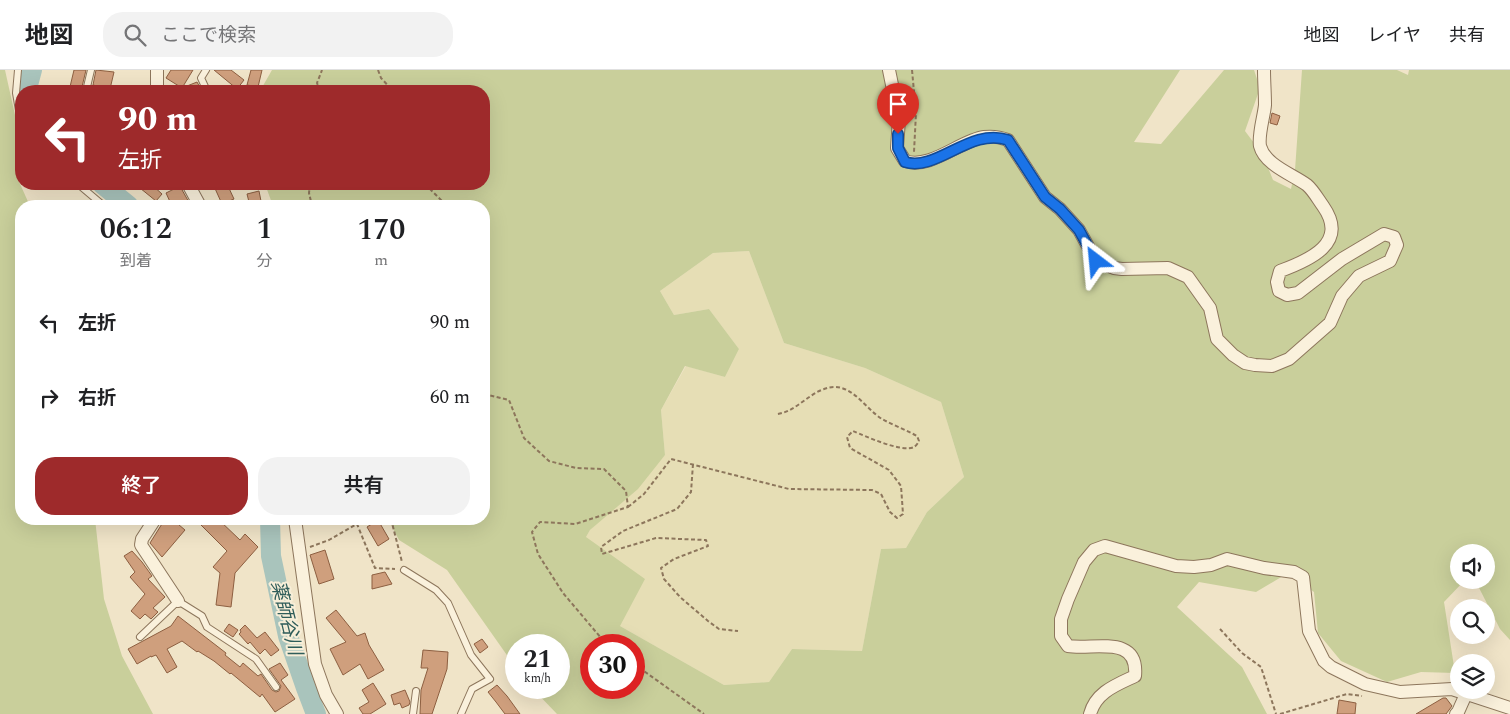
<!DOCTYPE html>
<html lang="ja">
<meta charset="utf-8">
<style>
:root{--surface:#fff;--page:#f2f2f2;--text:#202124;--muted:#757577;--line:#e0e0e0;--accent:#9e2a2b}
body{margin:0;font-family:Spectral,"Noto Sans JP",serif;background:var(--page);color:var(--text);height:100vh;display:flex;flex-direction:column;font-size:19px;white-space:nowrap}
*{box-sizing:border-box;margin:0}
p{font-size:16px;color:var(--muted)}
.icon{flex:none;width:28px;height:28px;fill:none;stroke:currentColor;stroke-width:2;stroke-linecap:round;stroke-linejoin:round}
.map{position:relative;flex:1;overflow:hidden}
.details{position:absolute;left:15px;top:130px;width:475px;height:325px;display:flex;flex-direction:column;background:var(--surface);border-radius:20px;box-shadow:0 5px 20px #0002}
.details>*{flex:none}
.hud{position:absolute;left:15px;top:15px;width:475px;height:105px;border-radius:20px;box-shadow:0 5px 20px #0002;background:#9e2a2b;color:#fff;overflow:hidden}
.tools{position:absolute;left:1450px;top:474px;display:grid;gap:10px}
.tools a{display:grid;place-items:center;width:45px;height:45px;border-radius:50%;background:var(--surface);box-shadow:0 5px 20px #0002;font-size:25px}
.speed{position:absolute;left:505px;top:564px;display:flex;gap:10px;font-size:25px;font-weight:700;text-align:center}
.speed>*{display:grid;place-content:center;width:65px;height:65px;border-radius:50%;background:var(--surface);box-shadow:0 5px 20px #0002;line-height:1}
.speed small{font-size:12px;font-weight:400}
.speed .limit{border:8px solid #d22;background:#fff;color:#111}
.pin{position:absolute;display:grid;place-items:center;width:42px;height:42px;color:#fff;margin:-51px -21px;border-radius:50% 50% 50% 0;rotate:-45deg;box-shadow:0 0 5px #0007}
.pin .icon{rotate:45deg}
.me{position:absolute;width:55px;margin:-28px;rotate:331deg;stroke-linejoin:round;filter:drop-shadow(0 0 4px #0008)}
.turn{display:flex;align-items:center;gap:18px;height:105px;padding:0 20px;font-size:22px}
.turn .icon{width:65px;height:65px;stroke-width:2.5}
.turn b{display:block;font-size:35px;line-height:42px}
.eta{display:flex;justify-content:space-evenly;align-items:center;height:85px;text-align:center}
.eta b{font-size:30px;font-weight:600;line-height:35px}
.primary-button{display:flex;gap:10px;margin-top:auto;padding:10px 20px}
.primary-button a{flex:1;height:58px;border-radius:20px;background:var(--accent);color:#fff;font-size:20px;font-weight:600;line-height:58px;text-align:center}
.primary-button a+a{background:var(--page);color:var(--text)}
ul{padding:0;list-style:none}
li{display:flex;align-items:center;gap:15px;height:75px;padding:0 20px}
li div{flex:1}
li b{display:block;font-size:19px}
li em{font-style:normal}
header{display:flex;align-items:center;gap:30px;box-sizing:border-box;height:70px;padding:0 25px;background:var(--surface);border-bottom:1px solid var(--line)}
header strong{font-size:24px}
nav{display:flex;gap:28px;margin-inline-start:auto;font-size:18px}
.search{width:350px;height:45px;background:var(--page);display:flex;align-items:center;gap:12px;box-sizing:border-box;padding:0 18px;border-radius:20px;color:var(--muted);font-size:19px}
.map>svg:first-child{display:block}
.farmland{fill:#e6deb5}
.green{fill:#c9cf9b;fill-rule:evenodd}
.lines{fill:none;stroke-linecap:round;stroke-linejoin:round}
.river{stroke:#a9c4bc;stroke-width:20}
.building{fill:#cf9f7d;stroke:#8d5f41}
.lane-casing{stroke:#8d765c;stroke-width:8}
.street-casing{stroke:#8d765c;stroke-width:14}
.path{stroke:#8d765c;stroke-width:2;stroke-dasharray:4 2.5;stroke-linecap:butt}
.lane{stroke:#faf1dc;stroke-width:6}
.street{stroke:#faf1dc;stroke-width:12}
.route-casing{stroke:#114b97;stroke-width:12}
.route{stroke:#1a73e8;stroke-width:9}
.labels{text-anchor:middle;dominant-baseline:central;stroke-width:4;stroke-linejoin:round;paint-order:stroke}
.water-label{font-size:19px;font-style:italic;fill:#2f5d5a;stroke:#f7eed8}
</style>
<header>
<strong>地図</strong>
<div class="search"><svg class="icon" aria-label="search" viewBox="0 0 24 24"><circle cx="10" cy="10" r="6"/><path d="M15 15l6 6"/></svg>ここで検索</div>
<nav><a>地図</a><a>レイヤ</a><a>共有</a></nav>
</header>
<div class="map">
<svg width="1510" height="644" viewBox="0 0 1510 644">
<rect width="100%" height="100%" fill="#f0e4c8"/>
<!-- farmland -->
<path class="farmland" d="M749,181L784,273L865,298L941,332L964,407L927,442L906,478L881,479L862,581L792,579L769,612L724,615L620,556L586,467L590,460L665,385L661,340L686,296L725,307L739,279L709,239L674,245L660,221L713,183Z"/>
<!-- green -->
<g class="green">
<path d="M0,0H5L15,45L16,105L30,136H21V449H95L104,529L122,586L153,644H0Z"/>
<path d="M272,0H1180L1134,72L1161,74L1224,0H1254L1260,18L1245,61L1263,85L1273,110L1291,119L1295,100L1302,0H1397L1408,5L1409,0H1510V570L1500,559L1475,510H1486V482H1459V510H1465L1444,532L1455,603L1421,602L1387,612L1341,591L1318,563L1314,522L1288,503L1256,522L1199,512L1177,537L1242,597L1267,644H557L532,618H559V575H516V598L447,500L399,470L388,449H484V136H273L265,114H484V21H260ZM749,181L784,273L865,298L941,332L964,407L927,442L906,478L881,479L862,581L792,579L769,612L724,615L620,556L645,509L586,467L590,460L638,419L665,385L661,340L685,296L725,307L739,279L709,239L674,245L660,221L713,183ZM591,575H634V618H591Z"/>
</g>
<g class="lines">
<!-- river -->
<g class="river">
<path d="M29,21L28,15L32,0"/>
<path d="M102,114L129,136"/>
<path d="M270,449L271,486L288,566L306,618L316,644"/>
</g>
</g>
<!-- building -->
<g class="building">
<path d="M74,0H86L81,21H69Z"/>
<path d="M96,0L114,2L110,19L93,15Z"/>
<path d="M171,0H193L182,18L197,12L202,21H175L182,18L166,8Z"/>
<path d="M214,0H231L244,10L237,19Z"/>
<path d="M251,0H262L258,17L247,15Z"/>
<path d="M1272,43L1280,46L1277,55L1270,53Z"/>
<path d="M135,114H151L162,124L156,131Z"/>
<path d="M213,114H227L234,129L222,134Z"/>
<path d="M180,116L181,118L191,136H172L166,123Z"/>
<path d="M259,121L262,136H250L247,124Z"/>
<path d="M165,449H172L185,460L162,487L150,473Z"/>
<path d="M195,449H218L240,470L245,464L258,477L235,503L231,537L216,535L220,503L213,497L227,481Z"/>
<path d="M378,450L389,469L378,476L367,457Z"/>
<path d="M325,480L334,509L319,514L310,485Z"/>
<path d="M132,481L142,492L152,506L148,509L165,527L153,538L158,542L151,549L145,544L140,549L131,541L145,524L130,507L135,502L124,486Z"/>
<path d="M385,502L392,514L372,519V505Z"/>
<path d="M336,540L357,566L365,563L369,575L384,600L368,609L360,594L343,605L330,579L346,572L326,548Z"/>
<path d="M178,546L226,583L225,585L240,597L243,593L258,606L261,604L272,620L276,622L279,621L281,616L269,599L280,593L288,605L281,610L295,629L275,642L262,624L260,627L231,603L230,604L214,591L198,581L197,582L182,571L167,579L177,597L167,603L156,585L151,587V586L137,594L128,579L171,556Z"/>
<path d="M229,554L238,560L233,567L224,561Z"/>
<path d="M245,555L257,568L265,562L279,580L271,586L265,579L260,584L250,572L248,574L239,564L241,562L240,560Z"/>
<path d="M482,569L488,577L480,583L474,574Z"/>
<path d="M423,580L448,582L447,599L432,644H420L421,620L428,598H421Z"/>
<path d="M373,613L386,634L370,644H363L359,638L369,632L362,620Z"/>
<path d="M497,615L507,626L520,644H505L496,632L488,622Z"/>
<path d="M405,620L410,632L409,635L402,638L400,633L394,635L391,625Z"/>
<path d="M1443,628H1446L1452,636L1446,644H1416Z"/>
<path d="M1339,630L1356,633L1355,644H1337Z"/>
</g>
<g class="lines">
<defs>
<g id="lane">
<path d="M18,0L16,23L21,52"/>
<path d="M206,0L201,8L207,21"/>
<path d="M86,21L91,0"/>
<path d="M78,114L104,136"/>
<path d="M404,500L436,520L448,533L471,585L490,609L472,619L461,644"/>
<path d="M140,567L178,531L202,546L207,557L256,589L276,617"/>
<path d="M413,644L416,621"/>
</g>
<g id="street">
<path d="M889,0L899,49L897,78L905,91C930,100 961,70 984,67C992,66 1000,67 1008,70L1045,127L1060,139L1079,160L1096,191L1114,198L1122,199L1168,198L1188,207L1210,238L1217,269L1233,285L1245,293L1255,295L1272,296L1289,289L1330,253L1342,226L1359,206L1390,191L1397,175L1394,167L1384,164L1342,189L1298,223L1287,225L1279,221L1277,212L1280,201C1310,190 1349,173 1323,136C1318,129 1313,120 1307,115C1292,104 1265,95 1260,76C1258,65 1264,46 1265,35C1265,23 1264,11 1264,0"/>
<path d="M157,21V0"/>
<path d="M188,114L200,136"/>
<path d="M155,449L142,469L141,475L178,531"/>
<path d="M295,449L315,594L326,625L337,644"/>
<path d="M1090,644C1096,622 1116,615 1135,606C1139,564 1094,580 1068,576L1061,566V549L1068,529L1084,492L1094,480L1105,476L1176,496L1194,497L1211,495L1227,489L1264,498L1294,502L1303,507L1309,561L1324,591L1331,597L1365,614L1400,622L1452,619L1510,638"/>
<path d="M1456,644L1458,642L1466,624"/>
</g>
</defs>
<!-- lane casing -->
<use href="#lane" class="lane-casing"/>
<!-- street casing -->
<use href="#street" class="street-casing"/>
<!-- path -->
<g class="path">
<path d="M378,0L381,8L393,21"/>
<path d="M912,0L916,43L914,82"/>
<path d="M320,21L317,13L322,0"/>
<path d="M310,114L309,123L312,136"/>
<path d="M425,114L447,136"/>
<path d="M484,324L509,330L524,368L549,391L576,398L604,399L626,421L628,437L575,454L540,452L532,462L538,484L563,523L607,575"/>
<path d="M693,394L691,422L677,439L623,461L601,477L602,484L656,468L706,470L708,476L674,489L661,498L664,509L680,527L708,551L719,559L738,561"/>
<path d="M628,437L644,424L671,389L789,419L872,420L881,424L890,442L897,448L903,444L901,416L889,400L850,378L847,367L853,361C865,366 902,383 914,377C916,376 918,373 919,371L917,366C906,360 893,355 882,349C864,338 850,309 824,319C807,325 795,342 777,344"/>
<path d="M391,449L402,492"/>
<path d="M310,477L329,470L357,454L375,498L395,499"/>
<path d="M1220,559L1242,583L1261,597L1276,644"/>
<path d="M634,594L704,644"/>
<path d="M1280,644L1347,624L1362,626"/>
</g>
<!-- lane -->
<use href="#lane" class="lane"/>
<!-- street -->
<use href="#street" class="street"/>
</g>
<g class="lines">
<defs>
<path id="route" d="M898,64V78L905,92C937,102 970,57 1008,70L1045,127L1060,139L1079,160L1096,191"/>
</defs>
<!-- route casing -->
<use href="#route" class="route-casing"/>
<!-- route -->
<use href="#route" class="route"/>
</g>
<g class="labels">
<!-- water labels -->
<g class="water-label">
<text transform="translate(286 548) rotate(76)">薬師谷川</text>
</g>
</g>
</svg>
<div class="tools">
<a><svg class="icon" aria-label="sound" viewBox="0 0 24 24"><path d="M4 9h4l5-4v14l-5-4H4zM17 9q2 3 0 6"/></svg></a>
<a><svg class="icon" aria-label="search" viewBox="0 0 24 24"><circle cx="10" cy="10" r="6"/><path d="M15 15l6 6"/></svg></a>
<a><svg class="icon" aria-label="layers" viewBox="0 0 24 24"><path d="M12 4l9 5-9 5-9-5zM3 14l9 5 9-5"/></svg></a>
</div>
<div class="speed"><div>21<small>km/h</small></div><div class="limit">30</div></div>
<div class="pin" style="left:898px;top:64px;background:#d93025"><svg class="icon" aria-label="arrive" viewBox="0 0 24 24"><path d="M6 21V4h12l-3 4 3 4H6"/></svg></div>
<svg class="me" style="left:1096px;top:191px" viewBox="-20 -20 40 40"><path d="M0-17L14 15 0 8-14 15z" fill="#1a73e8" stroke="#fff" stroke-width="4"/></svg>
<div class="hud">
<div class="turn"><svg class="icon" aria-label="left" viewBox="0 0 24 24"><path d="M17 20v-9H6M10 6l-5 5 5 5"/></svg><div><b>90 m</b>左折</div></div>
</div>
<section class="details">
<div class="eta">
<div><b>06:12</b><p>到着</p></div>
<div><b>1</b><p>分</p></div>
<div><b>170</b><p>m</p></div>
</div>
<ul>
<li><svg class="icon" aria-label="left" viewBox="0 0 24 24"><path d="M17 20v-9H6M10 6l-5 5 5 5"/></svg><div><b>左折</b></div><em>90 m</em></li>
<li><svg class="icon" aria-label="right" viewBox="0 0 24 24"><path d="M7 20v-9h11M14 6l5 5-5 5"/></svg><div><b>右折</b></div><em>60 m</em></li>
</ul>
<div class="primary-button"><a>終了</a><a>共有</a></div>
</section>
</div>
